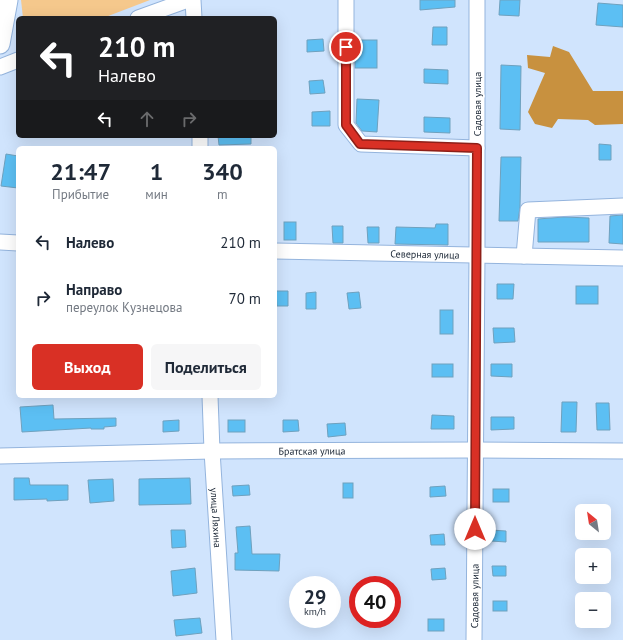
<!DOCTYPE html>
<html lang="ru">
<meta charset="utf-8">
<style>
:root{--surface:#fff;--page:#f6f6f7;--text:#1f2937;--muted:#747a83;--accent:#d93025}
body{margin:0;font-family:"PT Sans",sans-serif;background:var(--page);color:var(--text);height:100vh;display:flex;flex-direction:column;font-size:15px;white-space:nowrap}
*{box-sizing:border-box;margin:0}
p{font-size:13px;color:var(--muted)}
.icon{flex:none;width:22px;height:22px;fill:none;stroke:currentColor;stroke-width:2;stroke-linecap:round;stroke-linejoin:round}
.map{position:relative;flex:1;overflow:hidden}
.side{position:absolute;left:16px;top:146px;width:261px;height:252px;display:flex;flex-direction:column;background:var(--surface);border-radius:6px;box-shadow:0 4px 16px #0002}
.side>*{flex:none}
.banner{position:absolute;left:16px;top:16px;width:261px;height:122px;border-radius:6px;box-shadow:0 4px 16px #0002;background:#202124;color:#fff;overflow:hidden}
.needle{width:26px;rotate:330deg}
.controls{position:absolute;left:575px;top:504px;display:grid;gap:8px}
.controls a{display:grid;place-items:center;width:36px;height:36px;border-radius:6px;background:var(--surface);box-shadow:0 4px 16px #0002;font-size:20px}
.speed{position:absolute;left:289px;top:576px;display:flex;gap:8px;font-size:20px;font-weight:700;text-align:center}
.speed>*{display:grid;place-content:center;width:52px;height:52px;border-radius:50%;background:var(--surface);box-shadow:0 4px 16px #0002;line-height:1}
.speed small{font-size:10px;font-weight:400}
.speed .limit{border:6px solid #d22;background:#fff;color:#111}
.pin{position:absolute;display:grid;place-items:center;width:34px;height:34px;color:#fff;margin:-17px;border:2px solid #fff;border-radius:50%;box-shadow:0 1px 4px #0007}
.me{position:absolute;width:44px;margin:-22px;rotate:0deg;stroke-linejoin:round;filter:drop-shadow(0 0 3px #0008)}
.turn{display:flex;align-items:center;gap:14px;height:84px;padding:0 16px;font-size:18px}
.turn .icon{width:52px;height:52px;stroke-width:2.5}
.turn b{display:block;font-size:28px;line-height:34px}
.lanes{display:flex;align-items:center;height:38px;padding:0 16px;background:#0003;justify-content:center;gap:20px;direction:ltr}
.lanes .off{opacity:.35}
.eta{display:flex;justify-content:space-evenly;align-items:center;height:68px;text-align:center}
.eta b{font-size:24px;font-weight:600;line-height:28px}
.button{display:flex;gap:8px;margin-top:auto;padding:8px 16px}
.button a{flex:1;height:46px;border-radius:6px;background:var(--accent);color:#fff;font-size:16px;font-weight:600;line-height:46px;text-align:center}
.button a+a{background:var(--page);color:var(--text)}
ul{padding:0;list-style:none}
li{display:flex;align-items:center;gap:12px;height:56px;padding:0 16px}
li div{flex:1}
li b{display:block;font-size:15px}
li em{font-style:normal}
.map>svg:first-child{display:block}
.green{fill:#f5c88c}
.forest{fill:#c8913f}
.building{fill:#5cbff3;stroke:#6fa1be}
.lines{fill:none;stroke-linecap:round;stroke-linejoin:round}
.minor-casing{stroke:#94b4dd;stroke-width:17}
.major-casing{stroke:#94b4dd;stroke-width:21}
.minor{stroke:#fff;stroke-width:15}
.major{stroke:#fff;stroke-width:19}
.route-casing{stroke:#8d1f18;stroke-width:10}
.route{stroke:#d93025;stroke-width:7}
.labels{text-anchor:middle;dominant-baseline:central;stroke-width:3.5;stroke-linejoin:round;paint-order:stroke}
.street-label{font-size:10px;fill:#182433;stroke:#fff}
</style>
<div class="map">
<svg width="623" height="640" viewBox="0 0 623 640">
<rect width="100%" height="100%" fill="#d0e4fd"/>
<!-- green -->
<path class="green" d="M21,0H150L103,18H23Z"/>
<!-- forest -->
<path class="forest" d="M553,46L569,52L593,91H623V124L595,125L588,120L558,119L552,128L535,124L528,112L545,73L528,68L527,55L550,57Z"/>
<!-- building -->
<g class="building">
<path d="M420,0H455V7L420,10Z"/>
<path d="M500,0H520L519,16L499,15Z"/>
<path d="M598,3L623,5V27L596,25Z"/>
<path d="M433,27H447V45H432Z"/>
<path d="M323,39L324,51L307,52V40Z"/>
<rect x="355" y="40" width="22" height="28"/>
<path d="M501,65L521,66L520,130L500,129Z"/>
<path d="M424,69L448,70V84L424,83Z"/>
<path d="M323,80L325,93L310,94L309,81Z"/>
<path d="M357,99L379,100L377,132L362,131L356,123Z"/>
<path d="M330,111V126H312V112Z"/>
<path d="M424,117L450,118V133L424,132Z"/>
<path d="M218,136H251V144L219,145Z"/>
<path d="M599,144L611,145V160H599Z"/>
<path d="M6,154L18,156V188L1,186Z"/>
<path d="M501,157H521L520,207L518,221H499Z"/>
<path d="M623,215V244L609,243L610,216Z"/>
<path d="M564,217L589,218V242H538V219Z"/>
<rect x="284" y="222" width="12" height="18"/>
<path d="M436,224H448V245L395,244L396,227L435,228Z"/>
<path d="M332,226H343V243H333Z"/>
<path d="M367,227H379V243H368Z"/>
<path d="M497,284H514L513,299H497Z"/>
<rect x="576" y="286" width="22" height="18"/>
<path d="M276,291H288V306H277Z"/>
<path d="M316,292V309H306V293Z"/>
<path d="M359,292L361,308L349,309L347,293Z"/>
<rect x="440" y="310" width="13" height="24"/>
<path d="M493,328H514L515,342L494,343Z"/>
<rect x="432" y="364" width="21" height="13"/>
<path d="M491,364H512V377L491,376Z"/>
<path d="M562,402H577L576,432H561Z"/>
<path d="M596,403H609L610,430H597Z"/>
<path d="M53,405L54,419L116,418V426L104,427V429H91V428L22,432L20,407Z"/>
<path d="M432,415L454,416V429H431Z"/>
<path d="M491,417H514V429L491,430Z"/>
<path d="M179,420V431L163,432V421Z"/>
<rect x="228" y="420" width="17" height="12"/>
<path d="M283,420H298L299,431L283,432Z"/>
<path d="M345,423L346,435L328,437L327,424Z"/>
<path d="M14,478H29L30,485H68V500L47,501V499L14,500Z"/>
<path d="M190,478L191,504L139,505V479Z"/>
<path d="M113,479L114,501L90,503L88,480Z"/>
<rect x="343" y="483" width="10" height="15"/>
<path d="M249,485L250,495L233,496L232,486Z"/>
<path d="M445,486L446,496L430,497V487Z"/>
<rect x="493" y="489" width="16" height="13"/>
<path d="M250,526L252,554H280L279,571L235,570V553H238L236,527Z"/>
<path d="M171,530H185L186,547L172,548Z"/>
<path d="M491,530L506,531V542L491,541Z"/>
<path d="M444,534L445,545H431L430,535Z"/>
<path d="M492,566H506V576H493Z"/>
<path d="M195,568L197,593L173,596L171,571Z"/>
<path d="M445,568L446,579L432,580L431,569Z"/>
<rect x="493" y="601" width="14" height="10"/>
<path d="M200,618L202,633L176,636L174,620Z"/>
<rect x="428" y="619" width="16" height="12"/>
</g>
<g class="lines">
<defs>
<g id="minor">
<path d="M193,0L194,18"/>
<path d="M346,0V125L361,144L477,148"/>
<path d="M138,18L188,0"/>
<path d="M0,67L18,60"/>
<path d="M200,136V148"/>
<path d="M0,242L18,243"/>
<path id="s1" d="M275,251L623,258"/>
<path d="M524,256L528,210L623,206"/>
<path id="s2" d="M210,396L212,451L224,640"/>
<path id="s3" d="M0,456L212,451L475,450L623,451"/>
<path id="s4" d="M474,640L477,255V0"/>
</g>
<path id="major" d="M0,44L8,0"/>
</defs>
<!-- minor casing -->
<use href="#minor" class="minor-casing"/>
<!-- major casing -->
<use href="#major" class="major-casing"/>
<!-- minor -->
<use href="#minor" class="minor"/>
<!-- major -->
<use href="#major" class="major"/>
</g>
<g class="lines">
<defs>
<path id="route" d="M346,47V125L360,144L477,148L475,529"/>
</defs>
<!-- route casing -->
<use href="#route" class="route-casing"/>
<!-- route -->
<use href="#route" class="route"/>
</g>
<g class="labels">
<!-- street labels -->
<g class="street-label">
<text transform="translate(477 104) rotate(-90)">Садовая улица</text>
<text stroke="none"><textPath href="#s1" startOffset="150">Северная улица</textPath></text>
<text stroke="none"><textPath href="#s3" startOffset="312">Братская улица</textPath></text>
<text stroke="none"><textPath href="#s2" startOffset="122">улица Ляхина</textPath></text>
<text stroke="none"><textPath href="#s4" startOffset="44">Садовая улица</textPath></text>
</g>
</g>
</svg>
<div class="controls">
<a><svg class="needle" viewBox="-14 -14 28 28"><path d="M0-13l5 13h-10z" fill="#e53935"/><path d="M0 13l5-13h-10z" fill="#747a83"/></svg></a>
<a>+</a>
<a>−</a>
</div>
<div class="speed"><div>29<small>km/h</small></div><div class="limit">40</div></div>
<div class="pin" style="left:346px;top:47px;background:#d93025"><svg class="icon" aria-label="arrive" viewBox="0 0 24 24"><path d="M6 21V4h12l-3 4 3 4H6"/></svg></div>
<svg class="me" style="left:475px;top:529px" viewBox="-20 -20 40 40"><circle r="19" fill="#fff"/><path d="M0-13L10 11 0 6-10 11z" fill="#d93025"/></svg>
<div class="banner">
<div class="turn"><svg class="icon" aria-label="left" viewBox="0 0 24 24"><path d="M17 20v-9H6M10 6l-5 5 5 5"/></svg><div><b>210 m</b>Налево</div></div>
<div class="lanes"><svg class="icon" aria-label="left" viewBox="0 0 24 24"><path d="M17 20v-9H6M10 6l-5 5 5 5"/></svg><svg class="icon off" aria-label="ahead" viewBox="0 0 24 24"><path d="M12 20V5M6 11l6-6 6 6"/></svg><svg class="icon off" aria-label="right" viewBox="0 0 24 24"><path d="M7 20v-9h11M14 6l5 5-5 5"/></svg></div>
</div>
<section class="side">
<div class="eta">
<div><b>21:47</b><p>Прибытие</p></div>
<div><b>1</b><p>мин</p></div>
<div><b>340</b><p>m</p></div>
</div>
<ul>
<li><svg class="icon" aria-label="left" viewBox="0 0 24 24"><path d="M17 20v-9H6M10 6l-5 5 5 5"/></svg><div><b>Налево</b></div><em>210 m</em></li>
<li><svg class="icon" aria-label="right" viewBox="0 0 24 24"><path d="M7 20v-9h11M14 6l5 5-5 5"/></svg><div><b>Направо</b><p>переулок Кузнецова</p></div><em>70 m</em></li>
</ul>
<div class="button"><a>Выход</a><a>Поделиться</a></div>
</section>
</div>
